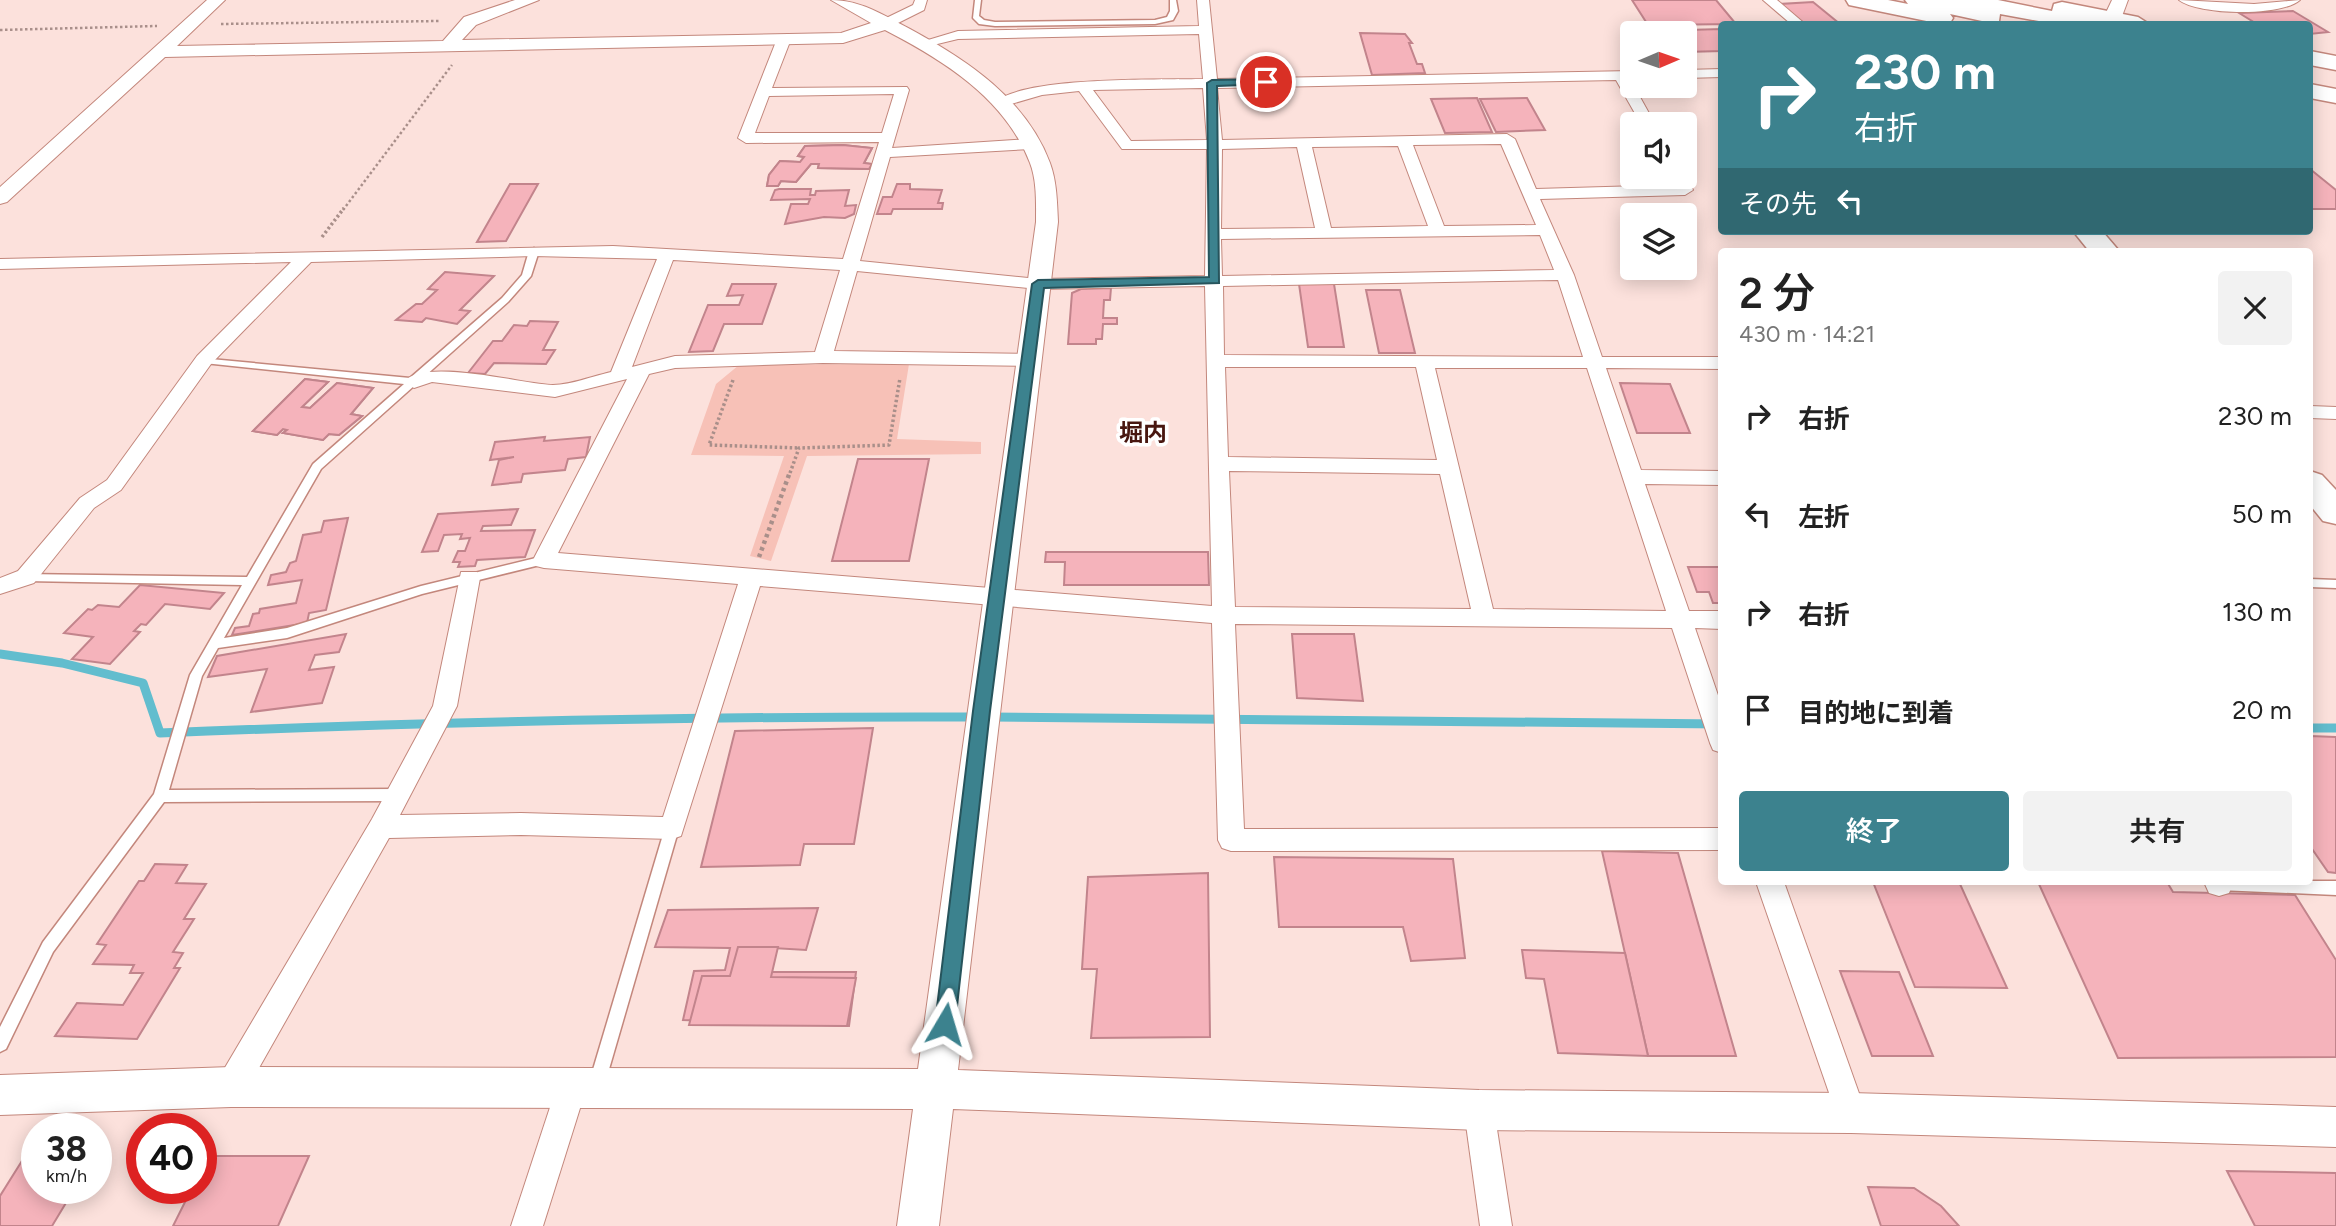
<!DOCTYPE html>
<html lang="ja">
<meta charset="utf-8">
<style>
:root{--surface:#fff;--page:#f2f2f2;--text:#222;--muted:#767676;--accent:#3c828e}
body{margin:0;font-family:Figtree,"Noto Sans JP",sans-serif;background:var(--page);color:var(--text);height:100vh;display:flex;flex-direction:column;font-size:26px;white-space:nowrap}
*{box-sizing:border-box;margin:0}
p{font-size:23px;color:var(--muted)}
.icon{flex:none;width:38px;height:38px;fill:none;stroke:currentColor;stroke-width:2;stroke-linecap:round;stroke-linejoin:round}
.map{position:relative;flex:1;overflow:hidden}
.side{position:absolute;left:1718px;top:248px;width:595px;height:637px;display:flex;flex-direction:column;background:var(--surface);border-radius:7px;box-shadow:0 4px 18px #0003}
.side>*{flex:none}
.top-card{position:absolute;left:1718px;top:21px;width:595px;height:214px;border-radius:7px;box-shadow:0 4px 18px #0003;background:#3c828e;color:#fff;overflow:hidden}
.needle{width:46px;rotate:88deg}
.tools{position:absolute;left:1620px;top:21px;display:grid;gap:14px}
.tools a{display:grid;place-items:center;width:77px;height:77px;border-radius:7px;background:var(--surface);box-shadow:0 4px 18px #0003;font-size:35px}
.speed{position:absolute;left:21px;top:1113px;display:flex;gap:14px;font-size:35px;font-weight:700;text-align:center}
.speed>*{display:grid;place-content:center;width:91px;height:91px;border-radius:50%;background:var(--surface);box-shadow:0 4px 18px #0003;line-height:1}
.speed small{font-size:18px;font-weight:400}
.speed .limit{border:10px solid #d22;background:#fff;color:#111}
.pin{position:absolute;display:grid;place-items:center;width:60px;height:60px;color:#fff;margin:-30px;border:4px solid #fff;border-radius:50%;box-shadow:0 2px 7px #0007}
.me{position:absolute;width:77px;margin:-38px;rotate:7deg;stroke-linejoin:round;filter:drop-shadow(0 0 5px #0008)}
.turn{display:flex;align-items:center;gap:24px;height:147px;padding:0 21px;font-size:32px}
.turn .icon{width:91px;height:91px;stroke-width:2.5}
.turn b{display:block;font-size:49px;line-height:60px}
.then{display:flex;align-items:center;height:66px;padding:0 21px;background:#0003;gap:14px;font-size:26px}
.round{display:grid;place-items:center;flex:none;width:74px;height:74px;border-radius:7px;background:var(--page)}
.overview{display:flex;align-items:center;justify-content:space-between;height:119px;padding:0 21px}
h1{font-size:42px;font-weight:600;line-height:52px}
.button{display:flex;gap:14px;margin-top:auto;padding:14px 21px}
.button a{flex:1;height:80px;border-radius:7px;background:var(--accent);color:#fff;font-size:28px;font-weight:600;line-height:80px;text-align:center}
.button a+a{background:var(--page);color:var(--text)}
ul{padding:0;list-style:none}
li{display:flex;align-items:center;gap:21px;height:98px;padding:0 21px}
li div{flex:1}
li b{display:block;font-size:26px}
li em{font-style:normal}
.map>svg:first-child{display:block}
.green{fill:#f7c1b7}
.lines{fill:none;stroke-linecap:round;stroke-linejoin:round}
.stream{stroke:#62bdce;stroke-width:9}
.building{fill:#f5b3bb;stroke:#c2848c;stroke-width:2}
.service-casing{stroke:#c3877c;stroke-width:3}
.minor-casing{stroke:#c3877c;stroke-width:2}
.tertiary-casing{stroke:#c3877c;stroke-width:2}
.trunk-casing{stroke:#c3877c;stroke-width:3}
.path-far2{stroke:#a98f8a;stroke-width:2.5;stroke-dasharray:2.5 2.5;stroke-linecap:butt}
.path-far1{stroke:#a98f8a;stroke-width:3.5;stroke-dasharray:2.5 2.5;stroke-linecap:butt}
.path{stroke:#a98f8a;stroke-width:4.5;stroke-dasharray:3.5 3.5;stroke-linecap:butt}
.service{fill:#fff;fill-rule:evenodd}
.minor{fill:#fff;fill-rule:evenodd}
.tertiary{fill:#fff;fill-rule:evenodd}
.trunk{fill:#fff;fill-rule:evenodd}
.route{fill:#3c828e;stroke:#27545c;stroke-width:2}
.labels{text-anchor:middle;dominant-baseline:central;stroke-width:7;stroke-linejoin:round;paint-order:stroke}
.quarter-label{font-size:24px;font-weight:bold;fill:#481710;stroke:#fff}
</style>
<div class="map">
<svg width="2336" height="1226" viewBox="0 0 2336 1226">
<rect width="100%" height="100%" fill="#fce1dc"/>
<!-- green -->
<path class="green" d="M909,364L897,439L981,442V454L807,456L771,561L750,556L784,456L691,455L716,384L739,365Z"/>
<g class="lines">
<!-- stream -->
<g class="stream">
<path d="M0,654L62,663L143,683L160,733C432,722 704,716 976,717"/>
<path d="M990,717L1722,724"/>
<path d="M2310,728H2336"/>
</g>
</g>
<!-- building -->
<g class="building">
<path d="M1632,0H1716L1736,24L1648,25Z"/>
<path d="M1813,2L1840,24H1802L1780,4Z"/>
<path d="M2293,11L2328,32L2310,34V24H2257L2239,13Z"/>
<path d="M1722,29V51L1685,52V33H1654L1652,31Z"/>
<path d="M1360,33L1405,34L1412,43H1409L1417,64H1422L1425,73L1372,75Z"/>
<path d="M1477,98L1492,132L1445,133L1431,99Z"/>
<path d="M1527,98L1545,130L1496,132L1480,99Z"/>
<path d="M843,145L872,148L864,163L872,164L869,169L818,168L819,164H811L796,182L781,181L778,186H767L769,175L780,161L800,162L804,157L798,156L805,146Z"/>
<path d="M843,145L872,148L864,163L872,164L869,169L818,168L819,164H811L796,182L781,181L778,186H767L769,175L780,161L800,162L804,157L798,156L805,146Z"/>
<path d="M2310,169L2336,190V209H2310Z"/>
<path d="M510,184H538L506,241L477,242Z"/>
<path d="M897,184H910V189L942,190L938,203H943L942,209H893L891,214H877L883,197H892Z"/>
<path d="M779,189H811L810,195H815L816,191L849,190L845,206L856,205L854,214L845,218L824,217L785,224L791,204H808L810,199L771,200L775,190Z"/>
<path d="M445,272L494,276L460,310L470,311L457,324L426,318L422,322L396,320L416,304H422L437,290L428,289Z"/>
<path d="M732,284H776L762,324H724L713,351L689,352L708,305H739L743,295L727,296Z"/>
<path d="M1299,284H1334L1344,347H1308Z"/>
<path d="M1111,288L1110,300H1104L1103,318H1117V324H1103L1102,339H1096V344H1068L1072,293L1081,289Z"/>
<path d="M1366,290H1400L1415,353H1379Z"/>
<path d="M530,321L558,322L543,350H555L546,364L494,363L485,374L468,373L493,341H502L514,325L527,326Z"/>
<path d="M305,379L328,382L302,407L310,408L337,383L373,388L351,414L362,416L339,435L329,434L323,440L283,433L287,430L283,429L277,435L253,431Z"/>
<path d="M305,379L328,382L302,407L310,408L337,383L373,388L351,414L362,416L339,435L329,434L323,440L283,433L287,430L283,429L277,435L253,431Z"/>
<path d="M1620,383L1670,384L1690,433H1637Z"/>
<path d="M545,437L544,441L590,437L586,457L568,459L565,470L523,474L521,482L492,485L499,460L514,457L490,460L495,442Z"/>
<path d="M858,459H929L909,561H832Z"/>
<path d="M518,509L511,525L483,526L481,531L535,530L525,557L477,560L475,566L458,567L460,562H453L458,551H465L470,538L460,539L462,534L444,535L438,551L422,552L438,514Z"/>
<path d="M348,518L326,610L309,613L307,623L232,635L235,628L249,626L253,614L259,613L260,609L296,603L302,580L268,585L271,575L286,572L290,563L296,561L303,535L321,532L324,521Z"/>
<path d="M1046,552H1208L1209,585H1064L1065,562H1045Z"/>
<path d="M1688,567H1722V603H1713L1709,592H1697Z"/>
<path d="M140,585L224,593L210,609L165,604L146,625L141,624L134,631L140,632L110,664L72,659L93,637L64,633L88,609L92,610L98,605L119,607Z"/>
<path d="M346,634L339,652L315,655L309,670L334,667L322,703L251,712L267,669L208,677L217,656Z"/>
<path d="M1292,634H1354L1363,701L1297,698Z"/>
<path d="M873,728L854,844H804L800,865L701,867L735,731Z"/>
<path d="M2310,736L2336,737V873L2328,872L2310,846Z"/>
<path d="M1602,851L1678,853L1736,1056H1648Z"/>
<path d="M1274,857L1453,859L1465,958L1411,961L1403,927H1279Z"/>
<path d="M155,864L187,865L176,883L206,884L184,919H194L173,952L183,953L174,968H180L137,1039L55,1036L77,1003L123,1005L143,973H130L134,965L93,964L106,945L97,944L139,881H144Z"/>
<path d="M1208,873L1210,1037L1091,1038L1097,969H1082L1088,877Z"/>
<path d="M1873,882L1960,884L2007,988L1915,987Z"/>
<path d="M2038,882H2167L2173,892L2295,895L2336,960V1057L2118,1058Z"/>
<path d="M818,908L806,950L773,948L765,972H856L849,1026L683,1020L694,971L725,970L730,948L655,947L668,910Z"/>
<path d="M738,947H778L771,977L856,978L847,1026L689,1025L702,976H730Z"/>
<path d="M1522,950L1625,953L1648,1056L1558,1053L1544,979L1526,978Z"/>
<path d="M1840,971L1899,972L1933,1056H1872Z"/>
<path d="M25,1156L37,1157V1188H75L52,1226H0V1196Z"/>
<path d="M207,1156H309L278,1226H173L192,1188H201V1168Z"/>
<path d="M2227,1171L2336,1173V1226H2255Z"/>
<path d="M1868,1187L1914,1188L1941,1206L1959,1226H1881Z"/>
</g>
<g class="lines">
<defs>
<g id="service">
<path d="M975,0H981L979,16L984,20L995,22L1155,20L1167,17L1170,11V0H1176L1178,11L1173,20L1155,24L995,26L979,24L973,18Z"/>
<path d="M534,248L539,251L531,276L508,302L321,469L224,638L287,628L421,586L544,556L548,557L550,560L548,563L422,594L287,638L218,648L202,676L169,790L398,789L403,791L405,795L403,799L398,801L164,802L53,952L6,1049L0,1052V1027L43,942L154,794L190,675L242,585L26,581L20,577L22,574L247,577L313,464L404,384L204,363L200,362V358L410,378L502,298L522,275L529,251Z"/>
<path d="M2310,579L2336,580V588L2310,587Z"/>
<path d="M672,822L677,824L679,828L605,1083L603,1089L597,1091L591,1089L589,1083L665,828L667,824Z"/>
<path d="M2310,881H2336V895L2219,890L2214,889L2212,884L2213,882Z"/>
</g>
<g id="minor">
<path d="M915,0H927L924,10L890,27H880V21L913,5Z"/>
<path d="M1197,0H1209L1217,79L1633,71V79H1630L1655,124H1641L1616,80L1217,88L1222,140L1507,134L1515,139L1536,189L1675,185L1670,177L1685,176L1693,190L1685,195L1540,199L1574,275L1602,357H1722V369L1606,368L1641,470L1722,471V485L1645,484L1689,611H1722V629L1695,628L1722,707V753L1713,750L1710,743L1672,628L1235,624L1244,829L1722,828V850L1231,851L1222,848L1218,840L1212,623L760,586L681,836L672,839L521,835L389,838L242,1098L231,1102L220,1098L216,1087L220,1076L372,819L433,706L461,572H477L480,578L457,706L400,815L521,813L663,817L738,584L544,568L536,566L533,560L627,379L555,397L432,382L414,388L404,382C423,357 522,384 553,385C571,385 593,376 611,372L657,259L534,256L311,262L211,364L121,490L94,508L34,583L0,594V578L18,571L80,498L107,480L197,356L291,262L0,269V259L613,246L843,259L879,142L746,143L738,138L777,39L784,35L791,39L772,88L907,87L909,90L892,148L1031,139L1039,144L1031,149L890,157L860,261L1038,279L1205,276L1207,149H1122L1079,91L1042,95L1001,107L994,103C1022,76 1161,80 1203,79L1199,34L958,39L925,47L918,43L958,31L1199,26ZM1203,88L1207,140L1131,141L1093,90ZM894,94L882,133H755L769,96ZM1501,144L1536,225L1444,226L1413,145ZM1398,146L1428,226L1331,228L1312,147ZM1297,147L1315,228L1221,229L1222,149ZM1540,235L1554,270L1222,276L1221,239ZM673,260L840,270L815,352L675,356L632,367ZM857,271L1038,289L1205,286L1212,606L558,553L649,374L675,368L823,363L1028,366L1037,360L1028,354L834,351ZM1558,280L1583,357L1224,355L1223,286ZM1225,367H1416L1437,460L1228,457ZM1435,368H1587L1666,611L1493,609ZM1229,471L1440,474L1471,609L1235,607Z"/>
<path d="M1763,0H1777L1805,24H1791Z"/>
<path d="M2179,0L2254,4L2300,0C2281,17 2198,15 2179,0Z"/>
<path d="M1722,69V77L1685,78V70Z"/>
<path d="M2310,406L2336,407V419L2310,418Z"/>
<path d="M1756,882H1784L1866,1113L1862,1124L1851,1128L1840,1124L1836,1113Z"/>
<path d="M2204,882H2232L2233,884L2229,893L2219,896L2209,893Z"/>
<path d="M572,1071L583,1075L587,1086L543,1226H511L557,1086L561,1075Z"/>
<path d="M1479,1095L1490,1099L1494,1110L1512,1226H1480L1464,1110L1468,1099Z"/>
</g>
<g id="tertiary">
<path d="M207,0H225L177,46L443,41L464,17L515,0H539L476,25L462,40L841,33L871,23L831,0C861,0 883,15 910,29C967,60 1026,99 1050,163C1057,182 1057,203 1058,222L958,1070L1479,1090L1851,1093L2336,1107V1147L1851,1133L1479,1130L953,1109L939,1226H897L913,1109L231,1107L0,1115V1075L231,1067L918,1069L1036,222C1036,203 1037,181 1030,163C1005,98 943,60 885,30L843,43L165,57L7,202L0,204V187Z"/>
<path d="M2112,0H2128L2121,19L2112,24L2103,19Z"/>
</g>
<g id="trunk">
<path d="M1846,0H1888L1908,4L1905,0H1998L2052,11L2054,4L2062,2L2138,17L2149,24H2055L2000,14L1999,21L1991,23L1950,14L1953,18L1950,23L1941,24L1849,5Z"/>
<path d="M2310,51L2336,56V70L2310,65Z"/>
<path d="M2310,84L2336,89V103L2310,98Z"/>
<path d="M2073,231H2102L2120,252H2090Z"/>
<path d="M2310,471L2322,475L2336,490V524L2323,521L2310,505Z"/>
</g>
</defs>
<!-- service casing -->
<use href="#service" class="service-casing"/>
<!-- minor casing -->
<use href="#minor" class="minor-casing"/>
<!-- tertiary casing -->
<use href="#tertiary" class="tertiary-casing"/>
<!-- trunk casing -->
<use href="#trunk" class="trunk-casing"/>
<!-- path-far2 -->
<g class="path-far2">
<path d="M221,24L440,21"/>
<path d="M0,30L157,26"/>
<path d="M343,210L452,65"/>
</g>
<!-- path-far1 -->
<g class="path-far1">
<path d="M322,237L344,208"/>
<path d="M733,380L709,445L799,448"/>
<path d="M790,473L799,448L889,445L900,378"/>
</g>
<!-- path -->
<path class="path" d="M759,557L790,472"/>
<!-- service -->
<use href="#service" class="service"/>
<!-- minor -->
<use href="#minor" class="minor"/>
<!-- tertiary -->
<use href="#tertiary" class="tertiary"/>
<!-- trunk -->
<use href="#trunk" class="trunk"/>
</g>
<!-- route -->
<path class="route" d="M1266,79L1270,84L1217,86L1219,283L1044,288L990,711L955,1024L952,1031L945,1033L938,1031L935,1024L973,711L1032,284L1038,280L1209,277L1207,83L1212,80Z"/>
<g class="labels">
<!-- quarter labels -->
<g class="quarter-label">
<text x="1143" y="432">堀内</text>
</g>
</g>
</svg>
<div class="tools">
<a><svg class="needle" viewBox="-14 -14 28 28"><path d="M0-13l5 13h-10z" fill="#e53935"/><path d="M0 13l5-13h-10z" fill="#767676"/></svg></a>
<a><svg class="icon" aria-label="sound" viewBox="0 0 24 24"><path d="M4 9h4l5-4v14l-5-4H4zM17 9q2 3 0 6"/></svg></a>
<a><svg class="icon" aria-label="layers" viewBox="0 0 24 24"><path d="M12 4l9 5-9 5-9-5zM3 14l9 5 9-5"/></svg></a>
</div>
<div class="speed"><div>38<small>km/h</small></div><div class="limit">40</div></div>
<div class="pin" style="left:1266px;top:82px;background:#d93025"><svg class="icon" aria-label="arrive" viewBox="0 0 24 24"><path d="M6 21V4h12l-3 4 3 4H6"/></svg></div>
<svg class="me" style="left:945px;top:1024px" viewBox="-20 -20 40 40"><path d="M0-17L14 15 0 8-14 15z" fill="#3c828e" stroke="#fff" stroke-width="4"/></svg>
<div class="top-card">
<div class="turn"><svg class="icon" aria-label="right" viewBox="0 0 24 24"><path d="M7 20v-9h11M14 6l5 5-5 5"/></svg><div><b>230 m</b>右折</div></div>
<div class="then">その先<svg class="icon" aria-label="left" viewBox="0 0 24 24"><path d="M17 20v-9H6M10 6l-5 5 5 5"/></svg></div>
</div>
<section class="side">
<div class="overview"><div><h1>2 分</h1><p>430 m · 14:21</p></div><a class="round"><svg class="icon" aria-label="close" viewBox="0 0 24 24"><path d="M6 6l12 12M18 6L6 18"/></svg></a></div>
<ul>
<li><svg class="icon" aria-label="right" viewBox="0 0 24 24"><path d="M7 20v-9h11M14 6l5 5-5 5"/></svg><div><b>右折</b></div><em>230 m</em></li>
<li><svg class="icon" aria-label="left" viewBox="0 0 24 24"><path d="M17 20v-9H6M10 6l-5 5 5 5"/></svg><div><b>左折</b></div><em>50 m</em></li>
<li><svg class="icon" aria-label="right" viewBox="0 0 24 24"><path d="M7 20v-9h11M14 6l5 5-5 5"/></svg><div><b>右折</b></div><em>130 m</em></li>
<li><svg class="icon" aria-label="arrive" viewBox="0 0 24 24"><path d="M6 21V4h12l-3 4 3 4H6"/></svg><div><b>目的地に到着</b></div><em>20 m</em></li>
</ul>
<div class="button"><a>終了</a><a>共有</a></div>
</section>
</div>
